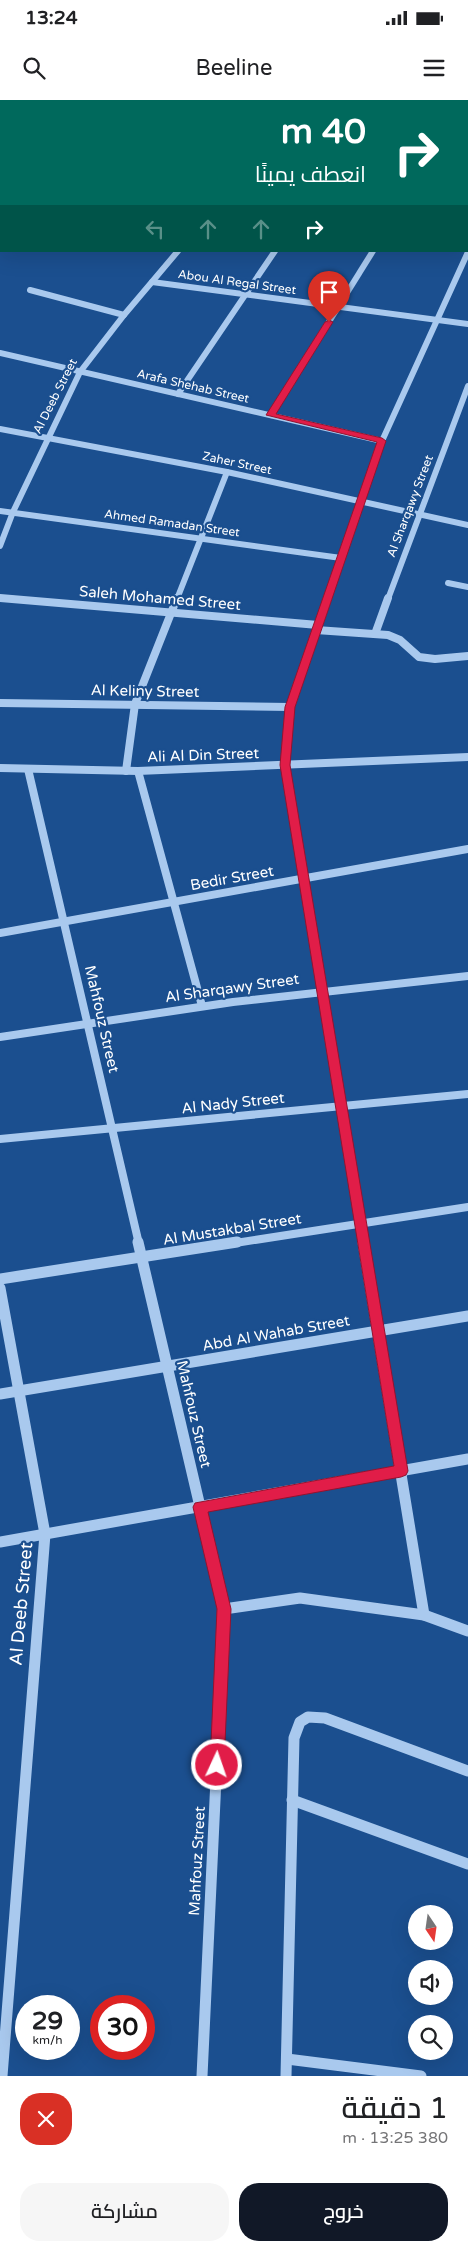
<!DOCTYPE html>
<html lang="ar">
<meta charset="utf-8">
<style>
:root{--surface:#fff;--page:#f6f6f6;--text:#202124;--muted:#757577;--accent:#111827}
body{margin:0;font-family:"Varela Round",Cairo,sans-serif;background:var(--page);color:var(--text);direction:rtl;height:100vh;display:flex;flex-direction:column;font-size:19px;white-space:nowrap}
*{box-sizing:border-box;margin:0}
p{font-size:16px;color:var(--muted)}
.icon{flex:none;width:28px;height:28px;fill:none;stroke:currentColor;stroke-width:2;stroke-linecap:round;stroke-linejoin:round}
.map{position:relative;height:1976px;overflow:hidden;direction:ltr}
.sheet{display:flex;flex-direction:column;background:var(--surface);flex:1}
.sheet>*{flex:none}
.hud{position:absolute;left:0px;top:0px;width:469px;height:152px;box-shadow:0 5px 20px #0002;direction:rtl;background:#00695c;color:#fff;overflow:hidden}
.needle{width:32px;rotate:167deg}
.tools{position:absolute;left:408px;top:1805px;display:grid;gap:10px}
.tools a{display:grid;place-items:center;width:45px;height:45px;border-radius:50%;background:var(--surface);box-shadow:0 5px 20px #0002;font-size:25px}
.speed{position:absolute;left:15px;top:1895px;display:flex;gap:10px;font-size:25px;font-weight:700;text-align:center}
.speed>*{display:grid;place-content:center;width:65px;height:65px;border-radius:50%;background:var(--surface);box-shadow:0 5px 20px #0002;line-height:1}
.speed small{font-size:12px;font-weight:400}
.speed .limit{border:8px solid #d22;background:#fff;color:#111}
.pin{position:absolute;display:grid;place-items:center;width:42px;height:42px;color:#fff;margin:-51px -21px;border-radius:50% 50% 50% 0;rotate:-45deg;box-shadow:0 0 5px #0007}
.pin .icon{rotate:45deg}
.me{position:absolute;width:55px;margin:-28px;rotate:3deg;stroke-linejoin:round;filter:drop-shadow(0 0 4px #0008)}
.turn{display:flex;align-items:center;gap:18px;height:105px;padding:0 20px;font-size:22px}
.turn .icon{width:65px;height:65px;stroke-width:2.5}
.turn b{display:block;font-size:35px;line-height:42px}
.lanes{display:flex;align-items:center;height:48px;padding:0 20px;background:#0003;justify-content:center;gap:25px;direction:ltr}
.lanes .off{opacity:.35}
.round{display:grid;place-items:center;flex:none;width:52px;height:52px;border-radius:20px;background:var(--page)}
.headline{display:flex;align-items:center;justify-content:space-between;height:85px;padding:0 20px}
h1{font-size:30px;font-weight:600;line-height:38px}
.cta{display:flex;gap:10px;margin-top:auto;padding:10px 20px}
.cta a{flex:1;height:58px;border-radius:20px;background:var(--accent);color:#fff;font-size:20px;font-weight:600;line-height:58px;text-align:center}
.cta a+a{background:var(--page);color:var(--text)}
.status{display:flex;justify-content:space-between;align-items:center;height:35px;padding:0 25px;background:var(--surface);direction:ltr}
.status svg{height:14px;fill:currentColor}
header{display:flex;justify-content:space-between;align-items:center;height:65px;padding:0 20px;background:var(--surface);font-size:22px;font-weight:600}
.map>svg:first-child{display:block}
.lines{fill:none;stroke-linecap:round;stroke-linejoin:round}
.minor-far2{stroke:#a9c9ee;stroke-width:6}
.minor-far1{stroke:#a9c9ee;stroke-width:8}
.minor{stroke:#a9c9ee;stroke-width:11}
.major{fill:#f0f6ff;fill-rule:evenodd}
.route{fill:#e11d48;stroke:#92132f}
.labels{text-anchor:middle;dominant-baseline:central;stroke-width:4.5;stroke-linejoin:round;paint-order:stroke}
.far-street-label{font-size:12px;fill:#fff;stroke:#1b4f8f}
.street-label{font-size:15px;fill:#fff;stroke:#1b4f8f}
.near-street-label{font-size:18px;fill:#fff;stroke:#1b4f8f}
</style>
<div class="status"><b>13:24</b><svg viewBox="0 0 49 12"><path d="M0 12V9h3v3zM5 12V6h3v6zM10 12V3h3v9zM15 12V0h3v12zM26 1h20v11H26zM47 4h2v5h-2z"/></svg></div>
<header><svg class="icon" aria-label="menu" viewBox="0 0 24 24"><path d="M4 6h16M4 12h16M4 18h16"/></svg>Beeline<svg class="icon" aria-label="search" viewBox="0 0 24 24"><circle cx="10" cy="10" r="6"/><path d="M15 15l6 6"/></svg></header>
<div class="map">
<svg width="468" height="1976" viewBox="0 0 468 1976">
<rect width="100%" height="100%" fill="#1b4f8f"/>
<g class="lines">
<!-- minor-far2 -->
<g class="minor-far2">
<path d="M152,182L468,224"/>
<path d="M30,190L124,215"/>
<path d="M0,253L382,341"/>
<path d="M178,294L275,151"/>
<path d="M271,315L373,151"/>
<path d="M0,329L227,372L468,425"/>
<path d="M0,411L341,458"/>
<path d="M0,446L13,412L80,272L124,215L178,151"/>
<path d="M448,483L468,487"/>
<path d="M0,498L15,499"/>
<path d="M177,499L227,372"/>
<path d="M327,499L382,341L468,152"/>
<path d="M388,499L468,286"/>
</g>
<!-- minor-far1 -->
<g class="minor-far1">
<path d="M0,498L318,525"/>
<path d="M328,498L290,607L285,665L363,1144"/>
<path d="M316,530L388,535L400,540L419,557L435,559L468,556"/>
<path d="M375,534L388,498"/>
<path d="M0,603L290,607"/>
<path d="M0,668L138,671L468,657"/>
<path d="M28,669L139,1144"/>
<path d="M126,671L135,604L177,498"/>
<path d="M138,671L202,906"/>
<path d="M0,833L468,749"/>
<path d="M0,937L233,902L468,876"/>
<path d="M0,1039L468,994"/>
<path d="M229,1144L468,1107"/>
</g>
<!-- minor -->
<g class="minor">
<path d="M138,1142L224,1509L202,1976"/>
<path d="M363,1142L424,1515"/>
<path d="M0,1179L237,1142"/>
<path d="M0,1188L45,1434L2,1976"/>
<path d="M0,1294L468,1216"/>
<path d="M0,1442L468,1359"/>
<path d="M224,1509L300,1498L424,1515L468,1531"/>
<path d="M292,1700L468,1764"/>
<path d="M287,1959L421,1976"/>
<path d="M286,1976L294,1638L300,1622L308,1617L325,1618L468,1671"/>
</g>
<!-- major -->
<path class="major" d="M0,100L1,101V106H0Z"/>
</g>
<!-- route -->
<path class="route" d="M329,220L333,222L276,314L382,338L386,341L295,607L290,665L408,1371L406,1375L401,1377L208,1412L231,1509L224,1665L222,1670L217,1672L212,1670L210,1665L217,1509L193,1407L195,1403L394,1366L280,665L285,607L377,342L266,315L325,222Z"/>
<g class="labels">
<!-- far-street labels -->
<g class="far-street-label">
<text transform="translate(237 182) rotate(8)">Abou Al Regal Street</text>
<text transform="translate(193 286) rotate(13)">Arafa Shehab Street</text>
<text transform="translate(55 296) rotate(-63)">Al Deeb Street</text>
<text transform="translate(237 363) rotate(12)">Zaher Street</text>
<text transform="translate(410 406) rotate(-69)">Al Sharqawy Street</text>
<text transform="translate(172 423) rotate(8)">Ahmed Ramadan Street</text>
</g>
<!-- street labels -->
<g class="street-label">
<text transform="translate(160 498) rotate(5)">Saleh Mohamed Street</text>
<text transform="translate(145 591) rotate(1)">Al Keliny Street</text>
<text transform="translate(203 655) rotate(-2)">Ali Al Din Street</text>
<text transform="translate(232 778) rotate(-10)">Bedir Street</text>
<text transform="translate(232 888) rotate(-8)">Al Sharqawy Street</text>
<text transform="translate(102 919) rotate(77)">Mahfouz Street</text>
<text transform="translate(233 1003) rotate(-6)">Al Nady Street</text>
<text transform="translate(232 1129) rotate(-9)">Al Mustakbal Street</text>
<text transform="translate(276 1233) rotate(-10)">Abd Al Wahab Street</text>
<text transform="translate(194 1314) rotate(77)">Mahfouz Street</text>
<text transform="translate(197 1761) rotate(-87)">Mahfouz Street</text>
</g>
<!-- near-street labels -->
<g class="near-street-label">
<text transform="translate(21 1504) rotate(-85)">Al Deeb Street</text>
</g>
</g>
</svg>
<div class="tools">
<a><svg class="needle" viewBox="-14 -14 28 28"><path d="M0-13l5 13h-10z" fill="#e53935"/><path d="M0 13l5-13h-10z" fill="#757577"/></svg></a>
<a><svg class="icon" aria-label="sound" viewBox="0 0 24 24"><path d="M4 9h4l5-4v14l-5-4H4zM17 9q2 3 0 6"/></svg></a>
<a><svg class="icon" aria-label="search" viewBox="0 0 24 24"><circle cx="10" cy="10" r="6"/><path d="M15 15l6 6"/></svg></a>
</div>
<div class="speed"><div>29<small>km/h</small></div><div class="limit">30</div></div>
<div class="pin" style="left:329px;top:222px;background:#d93025"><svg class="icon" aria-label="arrive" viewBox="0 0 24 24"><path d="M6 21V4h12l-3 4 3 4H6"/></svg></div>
<svg class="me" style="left:217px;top:1665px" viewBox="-20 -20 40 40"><circle r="17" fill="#e11d48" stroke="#fff" stroke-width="3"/><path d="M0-11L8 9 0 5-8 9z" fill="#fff"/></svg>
<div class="hud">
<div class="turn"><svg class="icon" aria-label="right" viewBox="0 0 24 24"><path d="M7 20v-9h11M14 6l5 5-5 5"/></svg><div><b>40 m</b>انعطف يمينًا</div></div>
<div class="lanes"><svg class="icon off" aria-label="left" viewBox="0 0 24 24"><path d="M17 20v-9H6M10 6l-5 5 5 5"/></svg><svg class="icon off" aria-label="ahead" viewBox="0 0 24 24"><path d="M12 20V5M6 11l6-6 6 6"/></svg><svg class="icon off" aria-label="ahead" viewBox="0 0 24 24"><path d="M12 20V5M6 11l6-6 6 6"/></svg><svg class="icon" aria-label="right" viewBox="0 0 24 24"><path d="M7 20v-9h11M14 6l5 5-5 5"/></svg></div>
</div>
</div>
<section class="sheet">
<div class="headline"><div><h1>1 دقيقة</h1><p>380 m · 13:25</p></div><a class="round" style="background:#d93025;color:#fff"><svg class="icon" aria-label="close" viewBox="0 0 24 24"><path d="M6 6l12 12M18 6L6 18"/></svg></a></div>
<div class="cta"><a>خروج</a><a>مشاركة</a></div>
</section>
